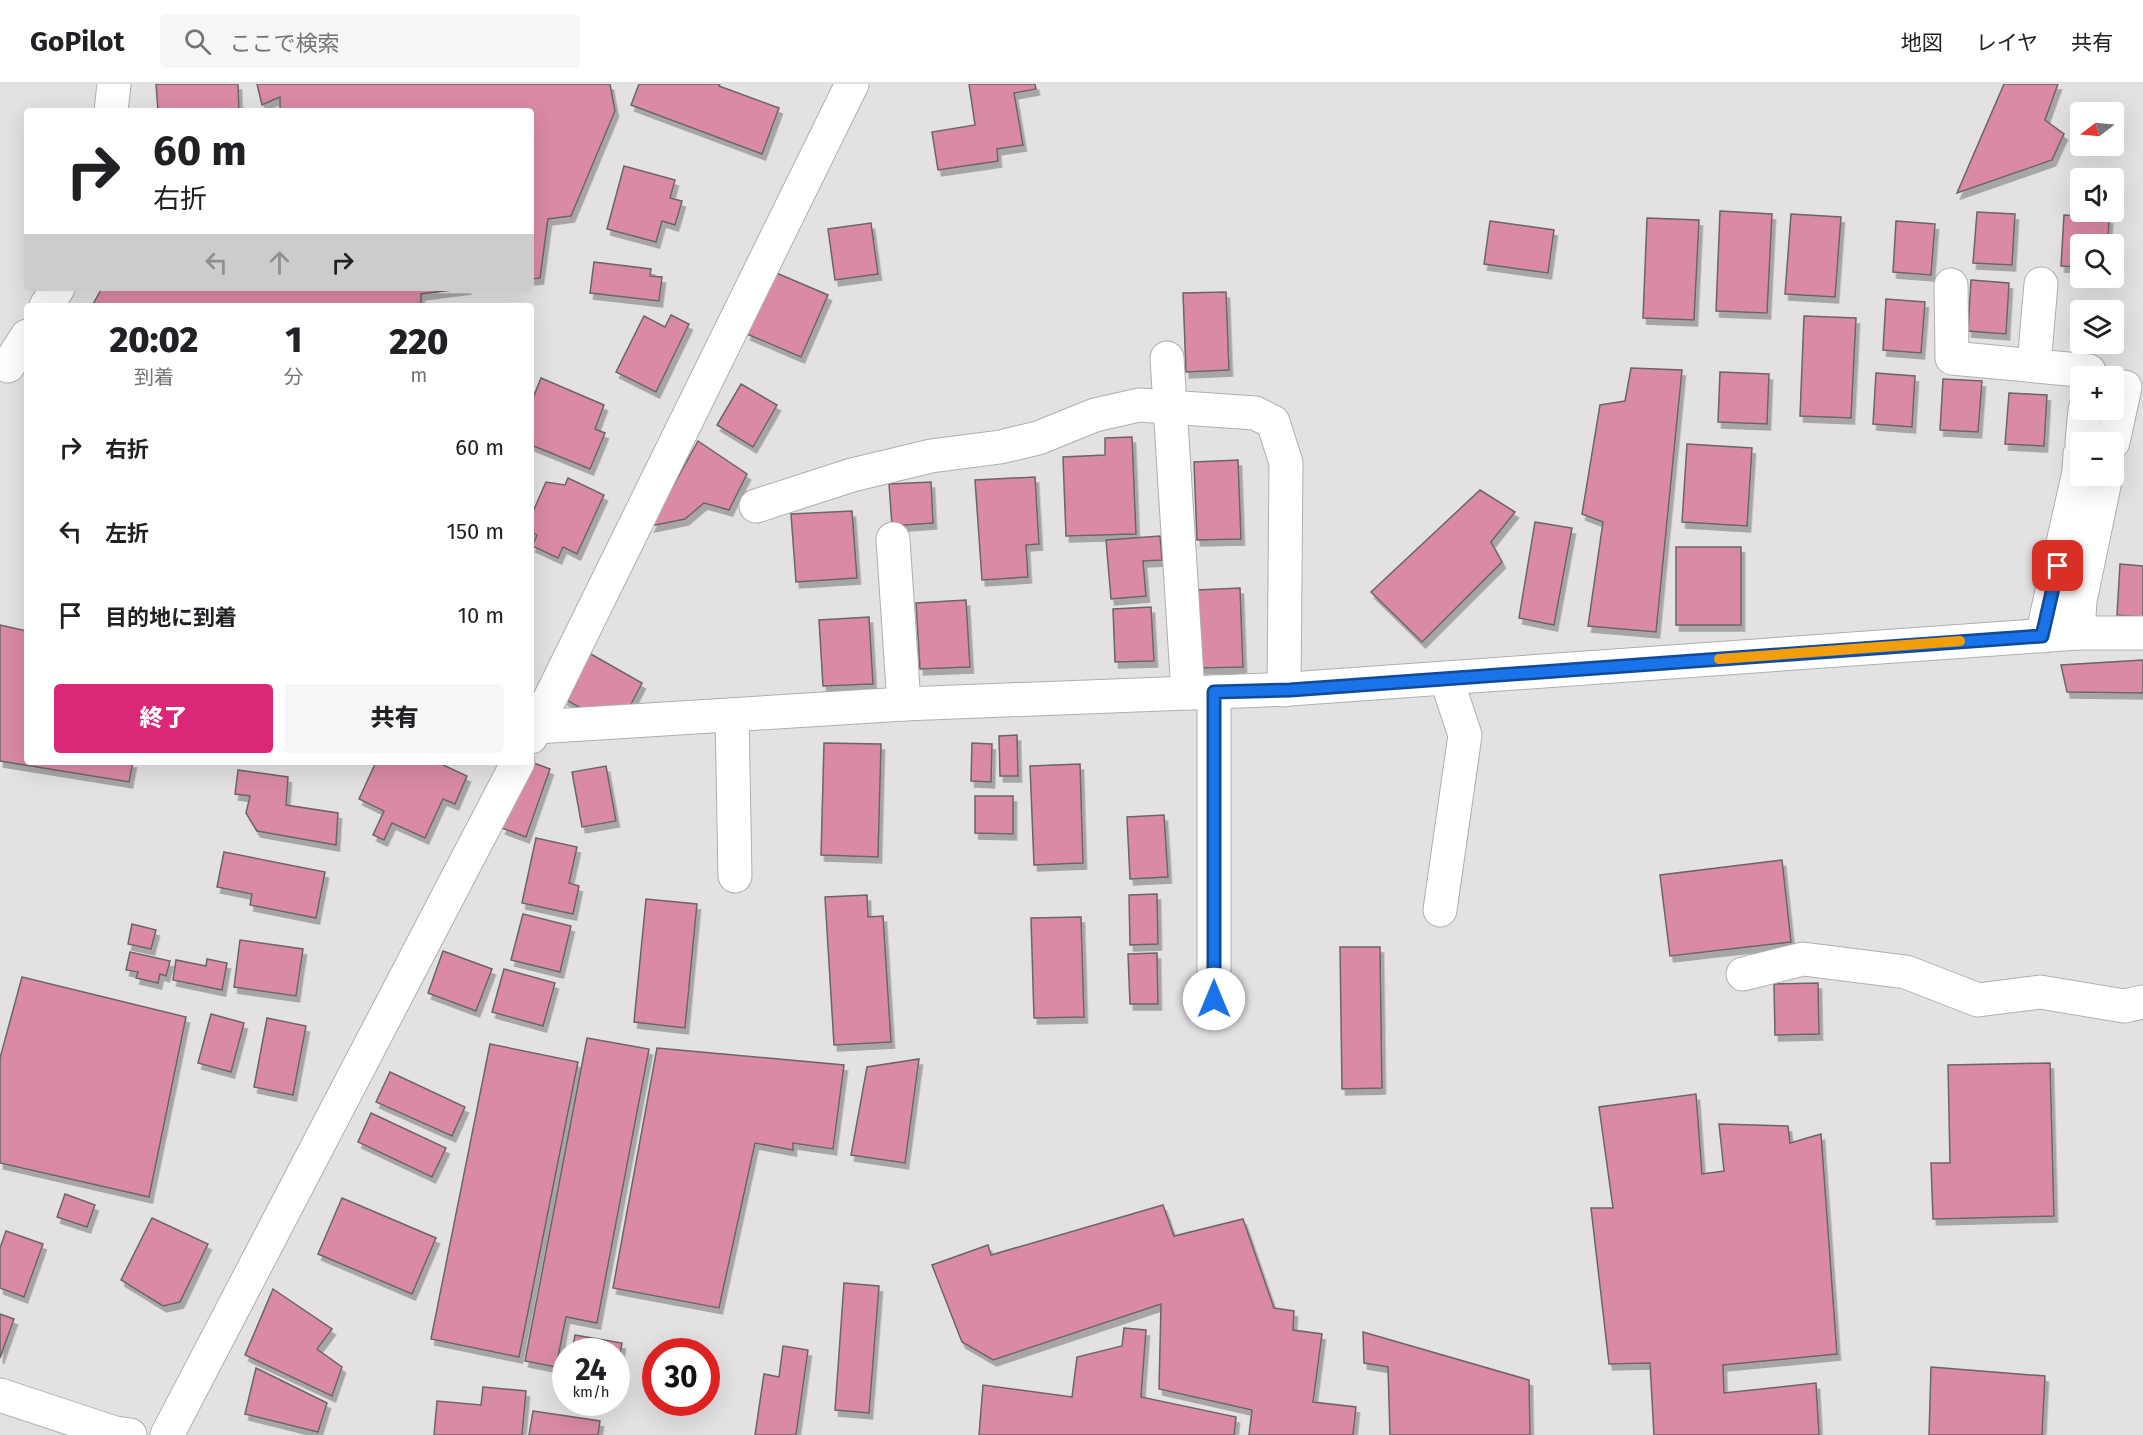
<!DOCTYPE html>
<html lang="ja">
<meta charset="utf-8">
<style>
:root{--surface:#fff;--page:#f6f6f6;--text:#202124;--muted:#757577;--line:#e0e0e0;--accent:#db2777}
body{margin:0;font-family:"Fira Sans","Noto Sans JP",sans-serif;background:var(--page);color:var(--text);height:100vh;display:flex;flex-direction:column;font-size:22px;white-space:nowrap}
*{box-sizing:border-box;margin:0}
p{font-size:20px;color:var(--muted)}
.icon{flex:none;width:33px;height:33px;fill:none;stroke:currentColor;stroke-width:2;stroke-linecap:round;stroke-linejoin:round}
.map{position:relative;flex:1;overflow:hidden}
.panel{position:absolute;left:24px;top:219px;width:510px;height:462px;display:flex;flex-direction:column;background:var(--surface);border-radius:6px;box-shadow:0 6px 24px #0002}
.panel>*{flex:none}
.hud{position:absolute;left:24px;top:24px;width:510px;height:183px;border-radius:6px;box-shadow:0 6px 24px #0002;background:#fff;color:var(--text);overflow:hidden}
.needle{width:39px;rotate:254deg}
.controls{position:absolute;left:2070px;top:18px;display:grid;gap:12px}
.controls a{display:grid;place-items:center;width:54px;height:54px;border-radius:6px;background:var(--surface);box-shadow:0 6px 24px #0002;font-size:30px}
.speed{position:absolute;left:552px;top:1254px;display:flex;gap:12px;font-size:30px;font-weight:700;text-align:center}
.speed>*{display:grid;place-content:center;width:78px;height:78px;border-radius:50%;background:var(--surface);box-shadow:0 6px 24px #0002;line-height:1}
.speed small{font-size:15px;font-weight:400}
.speed .limit{border:9px solid #d22;background:#fff;color:#111}
.pin{position:absolute;display:grid;place-items:center;width:51px;height:51px;color:#fff;margin:-26px;border-radius:12px;box-shadow:0 3px 9px #0006}
.me{position:absolute;width:66px;margin:-33px;rotate:0deg;stroke-linejoin:round;filter:drop-shadow(0 0 4px #0008)}
.turn{display:flex;align-items:center;gap:21px;height:126px;padding:0 30px;font-size:27px}
.turn .icon{width:78px;height:78px;stroke-width:2.5}
.turn b{display:block;font-size:42px;line-height:51px}
.lanes{display:flex;align-items:center;height:57px;padding:0 30px;background:#0003;justify-content:center;gap:30px;direction:ltr}
.lanes .off{opacity:.35}
.eta{display:flex;justify-content:space-evenly;align-items:center;height:102px;text-align:center}
.eta b{font-size:36px;font-weight:800;line-height:42px}
.cta{display:flex;gap:12px;margin-top:auto;padding:12px 30px}
.cta a{flex:1;height:69px;border-radius:6px;background:var(--accent);color:#fff;font-size:24px;font-weight:800;line-height:69px;text-align:center}
.cta a+a{background:var(--page);color:var(--text)}
ul{padding:0;list-style:none}
li{display:flex;align-items:center;gap:18px;height:84px;padding:0 30px}
li div{flex:1}
li b{display:block;font-size:22px}
li em{font-style:normal}
header{display:flex;align-items:center;gap:36px;box-sizing:border-box;height:84px;padding:0 30px;background:var(--surface);border-bottom:2px solid var(--line)}
header strong{font-size:28px}
nav{display:flex;gap:33px;margin-inline-start:auto;font-size:21px}
.search{width:420px;height:54px;background:var(--page);display:flex;align-items:center;gap:15px;box-sizing:border-box;padding:0 21px;border-radius:6px;color:var(--muted);font-size:22px}
.map>svg:first-child{display:block}
.building{fill:#da89a6;stroke:#6a6567;stroke-width:1.5;filter:url(#shadow)}
.lines{fill:none;stroke-linecap:round;stroke-linejoin:round}
.minor-casing{stroke:#b0adb1;stroke-width:35}
.minor{stroke:#fff;stroke-width:33}
.route-casing{stroke:#114b97;stroke-width:15}
.route{stroke:#1a73e8;stroke-width:10}
.slow{stroke:#f59e0b;stroke-width:10}
</style>
<header>
<strong>GoPilot</strong>
<div class="search"><svg class="icon" aria-label="search" viewBox="0 0 24 24"><circle cx="10" cy="10" r="6"/><path d="M15 15l6 6"/></svg>ここで検索</div>
<nav><a>地図</a><a>レイヤ</a><a>共有</a></nav>
</header>
<div class="map">
<svg width="2143" height="1351" viewBox="0 0 2143 1351">
<defs>
<filter id="shadow"><feDropShadow dx="3.5" dy="6" stdDeviation="0" flood-color="#0004"/></filter>
</defs>
<rect width="100%" height="100%" fill="#e4e1e5"/>
<!-- building -->
<g class="building">
<path d="M156,0H238L239,27H158Z"/>
<path d="M257,0H610L615,27L571,132L548,135L540,194L531,195V27H280V13L262,21Z"/>
<path d="M639,0H720L719,2L779,24L762,70L631,21Z"/>
<path d="M969,0H1035L1036,5L1014,9L1023,61L997,65L998,77L938,86L932,48L975,41Z"/>
<path d="M2004,0H2058L2045,36L2064,50L2052,76L1957,109Z"/>
<path d="M624,82L675,96L670,114L682,117L675,141L662,137L656,158L607,145Z"/>
<path d="M1720,127L1772,130L1767,229L1716,227Z"/>
<path d="M1977,128L2015,130L2012,181L1973,179Z"/>
<path d="M1791,130L1841,133L1835,213L1785,210Z"/>
<path d="M2064,131L2109,134L2108,160H2080V183L2061,182Z"/>
<path d="M1647,134L1699,136L1694,236L1643,234Z"/>
<path d="M1490,137L1554,146L1548,189L1484,180Z"/>
<path d="M1896,137L1935,140L1931,191L1893,188Z"/>
<path d="M871,139L878,190L835,196L828,145Z"/>
<path d="M594,178L651,185L650,192L662,193L659,217L590,209Z"/>
<path d="M774,188L828,211L801,273L747,250Z"/>
<path d="M1971,196L2009,199L2006,250L1968,247Z"/>
<path d="M102,204H468L421,210V222H92Z"/>
<path d="M1226,208L1229,286L1186,288L1183,209Z"/>
<path d="M1886,215L1925,218L1921,269L1883,266Z"/>
<path d="M671,231L689,240L656,308L616,288L644,232L665,243Z"/>
<path d="M1804,232L1856,234L1851,334L1800,332Z"/>
<path d="M1631,284L1682,286L1656,548L1588,542L1603,438L1582,430L1600,321L1625,317Z"/>
<path d="M1720,288L1769,290L1767,340L1718,338Z"/>
<path d="M1876,289L1915,292L1912,343L1873,340Z"/>
<path d="M541,294L604,321L595,345L605,349L590,385L531,361L533,348L531,347V319Z"/>
<path d="M1943,295L1982,297L1978,348L1940,346Z"/>
<path d="M741,300L777,321L753,363L717,341Z"/>
<path d="M2009,309L2047,311L2044,362L2005,360Z"/>
<path d="M1132,353L1136,450L1066,452L1063,373L1105,371V354Z"/>
<path d="M698,357L747,390L729,426L704,419L685,435L651,442Z"/>
<path d="M1687,360L1752,364L1747,442L1682,438Z"/>
<path d="M1238,376L1241,455L1197,456L1194,378Z"/>
<path d="M1035,393L1039,460L1026,461L1028,493L982,496L975,396Z"/>
<path d="M568,394L604,411L577,470L563,463L558,474L532,462L537,451L531,448V432L546,398L565,401Z"/>
<path d="M931,398L933,439L892,442L889,400Z"/>
<path d="M1480,406L1515,428L1491,458L1502,478L1422,558L1371,508Z"/>
<path d="M852,427L857,494L796,498L791,430Z"/>
<path d="M1535,438L1572,444L1554,541L1519,534Z"/>
<path d="M1160,452L1162,476L1143,477L1146,512L1111,515L1106,456Z"/>
<rect x="1676" y="463" width="65" height="78"/>
<path d="M2120,480L2143,482V533L2117,531Z"/>
<path d="M1240,504L1243,583L1200,584L1197,506Z"/>
<path d="M966,516L970,583L920,585L916,519Z"/>
<path d="M1151,523L1154,577L1115,578L1113,525Z"/>
<path d="M869,533L873,600L823,602L819,536Z"/>
<path d="M0,541L27,547V678H133L129,698L0,677Z"/>
<path d="M589,569L642,599L630,622L581,624L564,615Z"/>
<path d="M2143,576V609L2067,608L2061,581Z"/>
<path d="M1017,651L1018,692H1000L999,652Z"/>
<path d="M824,659L881,660L878,773L821,771Z"/>
<path d="M972,659L992,660L991,698L971,697Z"/>
<path d="M376,678H437L467,692L455,720L443,715L425,754L392,739L384,756L373,751L384,727L359,715Z"/>
<path d="M531,678L550,685L526,753L502,744Z"/>
<path d="M1080,680L1083,779L1034,781L1030,682Z"/>
<path d="M606,682L616,737L582,743L572,688Z"/>
<path d="M238,686L288,693L286,721L338,729L336,761L257,747L246,729L250,712L235,710Z"/>
<path d="M975,712H1013V750L975,749Z"/>
<path d="M1164,731L1168,793L1130,795L1127,733Z"/>
<path d="M536,754L577,763L569,799L579,802L573,830L522,819Z"/>
<path d="M224,768L325,788L316,834L250,821L252,810L217,803Z"/>
<path d="M1782,776L1791,858L1670,872L1660,791Z"/>
<path d="M1157,810L1158,860L1130,861L1129,811Z"/>
<path d="M867,811L868,833L883,832L891,958L834,961L825,813Z"/>
<path d="M646,815L697,820L685,944L634,938Z"/>
<path d="M523,830L571,842L560,888L511,876Z"/>
<path d="M1081,833L1084,933L1034,934L1031,834Z"/>
<path d="M132,840L156,846L151,865L128,860Z"/>
<path d="M240,856L303,865L296,912L234,903Z"/>
<path d="M1340,863H1380L1382,1004L1342,1005Z"/>
<path d="M443,867L492,885L476,927L428,909Z"/>
<path d="M130,868L170,877L166,892L160,890L158,899L136,894L138,888L126,886Z"/>
<path d="M1157,869L1158,920H1130L1128,870Z"/>
<path d="M207,875L227,879L222,906L173,896L176,876L206,882Z"/>
<path d="M504,885L555,899L543,942L492,928Z"/>
<path d="M22,893L186,933L149,1113L0,1079V974Z"/>
<path d="M1818,899L1819,950L1775,951L1774,900Z"/>
<path d="M211,930L244,939L231,988L198,979Z"/>
<path d="M267,934L306,942L293,1011L254,1003Z"/>
<path d="M587,954L649,965L597,1239L566,1233L556,1283L525,1277Z"/>
<path d="M490,960L578,978L519,1273L431,1255Z"/>
<path d="M657,964L844,981L833,1065L793,1059V1066L755,1059L719,1224L613,1204Z"/>
<path d="M919,975L905,1079L851,1071L867,983Z"/>
<path d="M2050,979L2054,1132L1933,1135L1931,1079H1950L1948,981Z"/>
<path d="M390,988L465,1023L452,1052L376,1018Z"/>
<path d="M1696,1010L1702,1090L1724,1087L1719,1040L1788,1042L1790,1059L1821,1050L1837,1270L1723,1281L1724,1309L1816,1299L1819,1351H1654L1650,1279L1609,1280L1591,1124H1613L1599,1023Z"/>
<path d="M371,1029L446,1064L432,1093L358,1058Z"/>
<path d="M65,1110L95,1121L87,1143L57,1133Z"/>
<path d="M342,1114L436,1154L412,1210L318,1170Z"/>
<path d="M1163,1121L1174,1152L1243,1135L1274,1224L1294,1227L1293,1246L1322,1250L1313,1318L1356,1323L1353,1351H1249L1252,1326L1159,1305L1161,1220L993,1276L962,1258L932,1181L988,1161L991,1171Z"/>
<path d="M152,1134L208,1160L180,1218L163,1222L121,1196Z"/>
<path d="M6,1147L43,1160L24,1213L0,1204V1164Z"/>
<path d="M844,1199L879,1202L869,1329L835,1326Z"/>
<path d="M273,1205L332,1245L317,1265L342,1283L332,1312L245,1271Z"/>
<path d="M0,1230L14,1235L0,1274Z"/>
<path d="M1124,1244L1146,1246L1141,1313L1236,1333L1234,1351H979L983,1301L1072,1313L1077,1273L1122,1262Z"/>
<path d="M1363,1248L1529,1296L1530,1351H1390L1388,1283L1364,1279Z"/>
<path d="M575,1251L622,1259L616,1292V1268H572Z"/>
<path d="M783,1262L808,1266L796,1351H755L764,1290L779,1293Z"/>
<path d="M1931,1283L2045,1292L2042,1351H1929Z"/>
<path d="M256,1284L327,1319L318,1348L245,1330Z"/>
<path d="M483,1303L526,1307L522,1351H434L437,1317L481,1321Z"/>
<path d="M533,1327L600,1337L598,1351H529Z"/>
</g>
<g class="lines">
<defs>
<g id="minor">
<path d="M111,27L114,0"/>
<path d="M1951,201L1952,274L2089,287L2088,292"/>
<path d="M46,222L58,204"/>
<path d="M1167,274L1188,609"/>
<path d="M2034,281L2041,200"/>
<path d="M8,282L27,252"/>
<path d="M2082,358L2085,326"/>
<path d="M2113,358L2125,303"/>
<path d="M756,422L852,391L931,372L1000,363L1038,354L1095,331L1139,321L1255,329L1273,338L1286,379L1284,606"/>
<path d="M893,455L904,620"/>
<path d="M2078,549L2080,517L2106,392"/>
<path d="M2042,552L2079,388L2080,370"/>
<path d="M1214,608V915"/>
<path d="M732,631L735,792"/>
<path d="M536,643L904,620L1290,605L2078,549H2143"/>
<path d="M531,653L852,0"/>
<path d="M1440,826L1465,651L1446,594"/>
<path d="M1743,890L1803,875L1906,888L1978,916L2040,908L2124,922L2143,918"/>
<path d="M0,1311L115,1349L130,1351"/>
<path d="M167,1351L518,678"/>
</g>
</defs>
<!-- minor casing -->
<use href="#minor" class="minor-casing"/>
<!-- minor -->
<use href="#minor" class="minor"/>
</g>
<g class="lines">
<defs>
<path id="route" d="M1214,915V608L1290,606L2042,552L2058,482"/>
</defs>
<!-- route casing -->
<use href="#route" class="route-casing"/>
<!-- route -->
<use href="#route" class="route"/>
<!-- slow -->
<path class="slow" d="M1719,575L1960,557"/>
</g>
</svg>
<div class="controls">
<a><svg class="needle" viewBox="-14 -14 28 28"><path d="M0-13l5 13h-10z" fill="#e53935"/><path d="M0 13l5-13h-10z" fill="#757577"/></svg></a>
<a><svg class="icon" aria-label="sound" viewBox="0 0 24 24"><path d="M4 9h4l5-4v14l-5-4H4zM17 9q2 3 0 6"/></svg></a>
<a><svg class="icon" aria-label="search" viewBox="0 0 24 24"><circle cx="10" cy="10" r="6"/><path d="M15 15l6 6"/></svg></a>
<a><svg class="icon" aria-label="layers" viewBox="0 0 24 24"><path d="M12 4l9 5-9 5-9-5zM3 14l9 5 9-5"/></svg></a>
<a>+</a>
<a>−</a>
</div>
<div class="speed"><div>24<small>km/h</small></div><div class="limit">30</div></div>
<div class="pin" style="left:2058px;top:482px;background:#d93025"><svg class="icon" aria-label="arrive" viewBox="0 0 24 24"><path d="M6 21V4h12l-3 4 3 4H6"/></svg></div>
<svg class="me" style="left:1214px;top:915px" viewBox="-20 -20 40 40"><circle r="19" fill="#fff"/><path d="M0-13L10 11 0 6-10 11z" fill="#1a73e8"/></svg>
<div class="hud">
<div class="turn"><svg class="icon" aria-label="right" viewBox="0 0 24 24"><path d="M7 20v-9h11M14 6l5 5-5 5"/></svg><div><b>60 m</b>右折</div></div>
<div class="lanes"><svg class="icon off" aria-label="left" viewBox="0 0 24 24"><path d="M17 20v-9H6M10 6l-5 5 5 5"/></svg><svg class="icon off" aria-label="ahead" viewBox="0 0 24 24"><path d="M12 20V5M6 11l6-6 6 6"/></svg><svg class="icon" aria-label="right" viewBox="0 0 24 24"><path d="M7 20v-9h11M14 6l5 5-5 5"/></svg></div>
</div>
<section class="panel">
<div class="eta">
<div><b>20:02</b><p>到着</p></div>
<div><b>1</b><p>分</p></div>
<div><b>220</b><p>m</p></div>
</div>
<ul>
<li><svg class="icon" aria-label="right" viewBox="0 0 24 24"><path d="M7 20v-9h11M14 6l5 5-5 5"/></svg><div><b>右折</b></div><em>60 m</em></li>
<li><svg class="icon" aria-label="left" viewBox="0 0 24 24"><path d="M17 20v-9H6M10 6l-5 5 5 5"/></svg><div><b>左折</b></div><em>150 m</em></li>
<li><svg class="icon" aria-label="arrive" viewBox="0 0 24 24"><path d="M6 21V4h12l-3 4 3 4H6"/></svg><div><b>目的地に到着</b></div><em>10 m</em></li>
</ul>
<div class="cta"><a>終了</a><a>共有</a></div>
</section>
</div>
